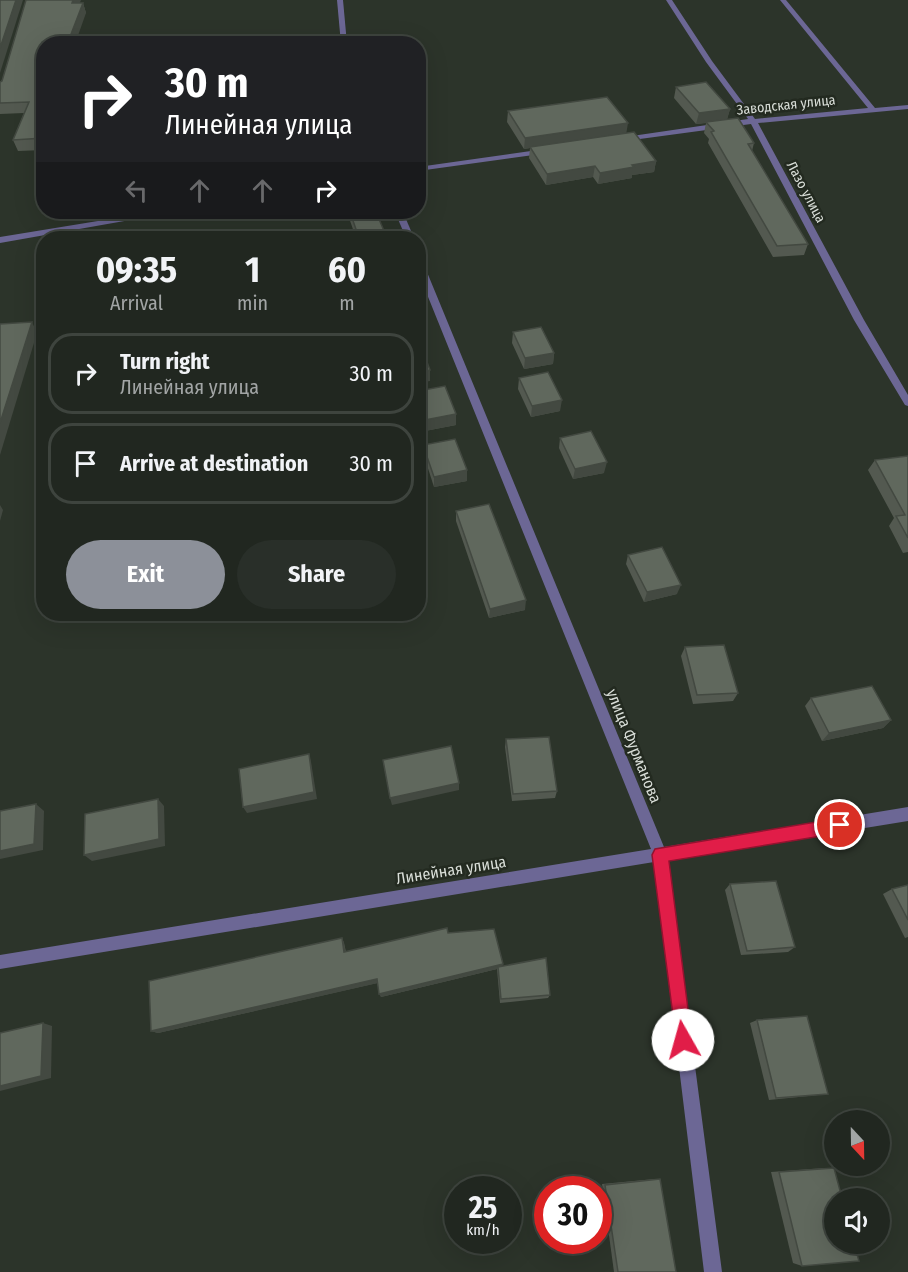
<!DOCTYPE html>
<meta charset="utf-8">
<style>
:root{--surface:#212720;--page:#292f29;--text:#f1f3f6;--muted:#a2a5a5;--line:#3e443e;--accent:#8c9099}
body{margin:0;font-family:"Fira Sans Condensed",sans-serif;background:var(--page);color:var(--text);height:100vh;display:flex;flex-direction:column;font-size:22px;white-space:nowrap}
*{box-sizing:border-box;margin:0}
p{font-size:20px;color:var(--muted)}
.icon{flex:none;width:33px;height:33px;fill:none;stroke:currentColor;stroke-width:2;stroke-linecap:round;stroke-linejoin:round}
.map{position:relative;flex:1;overflow:hidden}
.sheet{position:absolute;left:36px;top:231px;width:390px;height:390px;display:flex;flex-direction:column;background:var(--surface);border-radius:24px;box-shadow:0 6px 24px #0002,0 0 0 2px var(--line)}
.sheet>*{flex:none}
.top-card{position:absolute;left:36px;top:36px;width:390px;height:183px;border-radius:24px;box-shadow:0 6px 24px #0002,0 0 0 2px var(--line);background:#202124;color:#fff;overflow:hidden}
.needle{width:39px;rotate:158deg}
.controls{position:absolute;left:824px;top:1110px;display:grid;gap:12px}
.controls a{display:grid;place-items:center;width:66px;height:66px;border-radius:50%;background:var(--surface);box-shadow:0 6px 24px #0002,0 0 0 2px var(--line);font-size:30px}
.speed{position:absolute;left:444px;top:1176px;display:flex;gap:12px;font-size:30px;font-weight:700;text-align:center}
.speed>*{display:grid;place-content:center;width:78px;height:78px;border-radius:50%;background:var(--surface);box-shadow:0 6px 24px #0002,0 0 0 2px var(--line);line-height:1}
.speed small{font-size:15px;font-weight:400}
.speed .limit{border:9px solid #d22;background:#fff;color:#111}
.pin{position:absolute;display:grid;place-items:center;width:51px;height:51px;color:#fff;margin:-26px;border:3px solid #fff;border-radius:50%;box-shadow:0 2px 6px #0007}
.me{position:absolute;width:66px;margin:-33px;rotate:353deg;stroke-linejoin:round;filter:drop-shadow(0 0 4px #0008)}
.turn{display:flex;align-items:center;gap:21px;height:126px;padding:0 30px;font-size:27px}
.turn .icon{width:78px;height:78px;stroke-width:2.5}
.turn b{display:block;font-size:42px;line-height:51px}
.lanes{display:flex;align-items:center;height:57px;padding:0 30px;background:#0003;justify-content:center;gap:30px;direction:ltr}
.lanes .off{opacity:.35}
.eta{display:flex;justify-content:space-evenly;align-items:center;height:102px;text-align:center}
.eta b{font-size:36px;font-weight:700;line-height:42px}
.action{display:flex;gap:12px;margin-top:auto;padding:12px 30px}
.action a{flex:1;height:69px;border-radius:36px;background:var(--accent);color:#fff;font-size:24px;font-weight:700;line-height:69px;text-align:center}
.action a+a{background:var(--page);color:var(--text)}
ul{padding:0;list-style:none}
li{display:flex;align-items:center;gap:18px;height:81px;margin:0 12px 9px;padding:0 18px;border:3px solid var(--line);border-radius:24px}
li div{flex:1}
li b{display:block;font-size:22px}
li em{font-style:normal}
.map>svg:first-child{display:block}
.lines{fill:none;stroke-linecap:round;stroke-linejoin:round}
.street{fill:#6c6795;fill-rule:evenodd}
.wall{fill:#535950}
.shaded-wall{fill:#434941}
.building{fill:#60685d;stroke:#434941;stroke-width:1.5}
.route{fill:#e11d48;stroke:#92132f;stroke-width:1.5}
.labels{text-anchor:middle;dominant-baseline:central;stroke-width:5;stroke-linejoin:round;paint-order:stroke}
.far-street-label{font-size:14px;fill:#d9ded8;stroke:#232a20}
.street-label{font-size:16px;fill:#d9ded8;stroke:#232a20}
</style>
<div class="map">
<svg width="908" height="1272" viewBox="0 0 908 1272">
<rect width="100%" height="100%" fill="#2c342a"/>
<g class="lines">
<!-- street -->
<g class="street">
<path d="M337,0H343L347,44H341Z"/>
<path d="M666,0H672L712,61L755,119L868,108L780,0H786L875,108L908,105V109L758,123L864,320L908,395V406L905,405L854,320L751,124L625,141L621,139L625,137L748,119L706,62Z"/>
<path d="M545,149H548V153L418,171V167Z"/>
<path d="M153,212H168L164,214L0,243V237Z"/>
<path d="M395,212H403L414,238H406Z"/>
<path d="M418,258L422,260L664,847L908,807V821L668,860L722,1272H704L654,862L0,969V955L651,849L418,272Z"/>
</g>
</g>
<!-- wall -->
<g class="wall">
<path d="M80,3H83L86,13L44,44V150L18,151L13,140L24,113L0,114V82Z"/>
<path d="M676,87L730,109L727,119L754,143L752,151L808,244L804,255L773,257L708,143L709,139L704,133L706,123L696,124L674,98Z"/>
<path d="M508,111L626,133L656,161L654,172L632,175V178L598,184L593,177L546,185L529,158L530,148L524,149L507,122Z"/>
<path d="M347,212H376L387,238H356Z"/>
<path d="M513,332L554,353L553,364L524,369L512,343Z"/>
<path d="M519,378L560,411L531,417L518,389Z"/>
<path d="M418,391L456,425L425,431L418,412Z"/>
<path d="M560,438L604,473L573,479L559,448Z"/>
<path d="M423,445L467,470V481L434,487L424,456Z"/>
<path d="M908,456V552L903,553L889,526L894,518L868,470L875,460Z"/>
<path d="M456,511L525,610L489,618L456,521Z"/>
<path d="M628,555L677,594L644,602L626,564Z"/>
<path d="M685,647L738,693L733,701L693,704L681,656Z"/>
<path d="M811,698L891,720L883,728L822,741L805,706Z"/>
<path d="M506,739L557,791L555,798L512,801L505,747Z"/>
<path d="M730,884L795,947L788,952L741,955L725,890Z"/>
<path d="M908,885V937L905,938L883,894L892,889Z"/>
<path d="M448,933L503,964L502,966L550,995L548,998L500,1003L497,969L381,997L377,983L158,1033L151,1031L342,938L344,943L346,952Z"/>
<path d="M757,1020L828,1094L769,1100L750,1023Z"/>
<path d="M825,1168H834L802,1266L793,1263L771,1172Z"/>
<path d="M655,1179H660L676,1272H614L602,1184Z"/>
</g>
<!-- shaded-wall -->
<g class="shaded-wall">
<path d="M16,0H23L0,73V48Z"/>
<path d="M73,0H81L75,14L72,3Z"/>
<path d="M83,3L86,13L75,44H69L68,42Z"/>
<path d="M730,109L727,120L696,124L699,113Z"/>
<path d="M628,123L626,135L530,147V148L524,149L525,138Z"/>
<path d="M656,161L654,172L632,175V178L598,184L600,173L632,165Z"/>
<path d="M595,166L593,177L546,185L547,174Z"/>
<path d="M32,322L37,333L0,455V423Z"/>
<path d="M554,353L553,364L524,369L525,358Z"/>
<path d="M430,370V381L418,383V372Z"/>
<path d="M562,400L560,411L531,417L532,406Z"/>
<path d="M456,414V425L425,431V420Z"/>
<path d="M607,462L604,473L573,479L575,469Z"/>
<path d="M467,470V481L434,487V477Z"/>
<path d="M0,505L3,510L0,521Z"/>
<path d="M681,585L677,594L644,602L647,592Z"/>
<path d="M526,600L525,610L489,618L490,609Z"/>
<path d="M891,720L883,728L822,741L829,733Z"/>
<path d="M309,754L311,762L317,799L247,813L243,807Z"/>
<path d="M459,783V790L392,805L390,798Z"/>
<path d="M158,799L164,806L165,846L92,861L84,855Z"/>
<path d="M36,804L44,811L43,850L0,859V851Z"/>
<path d="M342,938L344,943L346,957L344,952Z"/>
<path d="M503,964L502,968L498,967L497,969L381,997L379,994Z"/>
<path d="M377,979L378,983L158,1033L151,1031Z"/>
<path d="M43,1023L52,1026L51,1078L0,1091V1086Z"/>
</g>
<!-- building -->
<g class="building">
<path d="M0,0H16L0,48Z"/>
<path d="M26,0H73L72,3H83L68,42H74V44H44V138L13,140L29,102L0,103V82L2,81Z"/>
<path d="M706,82L730,109L699,113L676,87Z"/>
<path d="M607,97L628,123L525,138L508,111Z"/>
<path d="M738,118L754,143L748,144L808,244L777,246L711,132L714,131L706,122Z"/>
<path d="M634,132L656,161L632,165L634,167L600,173L595,166L547,174L530,147Z"/>
<path d="M350,212H376L387,238H359Z"/>
<path d="M32,322L0,423V324Z"/>
<path d="M541,327L554,353L525,358L513,332Z"/>
<path d="M418,344H420L430,370L418,372Z"/>
<path d="M548,372L562,400L532,406L519,378Z"/>
<path d="M445,386L456,414L425,420L418,403V391Z"/>
<path d="M591,431L607,462L575,469L560,438Z"/>
<path d="M455,439L467,470L434,477L423,445Z"/>
<path d="M908,456V538L896,516L905,515L875,460Z"/>
<path d="M489,504L526,600L490,609L456,511Z"/>
<path d="M662,547L681,585L647,592L628,555Z"/>
<path d="M724,645L738,693L697,695L685,647Z"/>
<path d="M872,686L891,720L829,733L811,698Z"/>
<path d="M549,737L557,791L513,794L506,739Z"/>
<path d="M451,746L459,783L390,798L383,760Z"/>
<path d="M309,754L314,792L243,807L239,769Z"/>
<path d="M158,799L159,839L84,855L85,814Z"/>
<path d="M36,804L34,844L0,851V811Z"/>
<path d="M776,881L795,947L747,951L730,884Z"/>
<path d="M908,885V920L892,889Z"/>
<path d="M447,928L448,933L494,929L503,964L379,994L377,979L151,1031L149,981L342,938L344,952Z"/>
<path d="M546,958L550,995L501,999L498,967Z"/>
<path d="M807,1016L828,1094L776,1098L757,1020Z"/>
<path d="M43,1023L41,1076L0,1086V1033Z"/>
<path d="M834,1168L842,1198H834V1244H854L859,1261L802,1266L779,1172Z"/>
<path d="M660,1179L676,1272H618L605,1185Z"/>
</g>
<!-- route -->
<path class="route" d="M840,818L846,820L848,825L846,830L840,833L669,861L692,1040L690,1046L683,1049L677,1046L652,855L655,849Z"/>
<g class="labels">
<!-- far-street labels -->
<g class="far-street-label">
<text transform="translate(786 105) rotate(-6)">Заводская улица</text>
<text transform="translate(806 192) rotate(62)">Лазо улица</text>
</g>
<!-- street labels -->
<g class="street-label">
<text transform="translate(634 746) rotate(68)">улица Фурманова</text>
<text transform="translate(451 870) rotate(-9)">Линейная улица</text>
</g>
</g>
</svg>
<div class="controls">
<a><svg class="needle" viewBox="-14 -14 28 28"><path d="M0-13l5 13h-10z" fill="#e53935"/><path d="M0 13l5-13h-10z" fill="#a2a5a5"/></svg></a>
<a><svg class="icon" aria-label="sound" viewBox="0 0 24 24"><path d="M4 9h4l5-4v14l-5-4H4zM17 9q2 3 0 6"/></svg></a>
</div>
<div class="speed"><div>25<small>km/h</small></div><div class="limit">30</div></div>
<div class="pin" style="left:840px;top:825px;background:#d93025"><svg class="icon" aria-label="arrive" viewBox="0 0 24 24"><path d="M6 21V4h12l-3 4 3 4H6"/></svg></div>
<svg class="me" style="left:683px;top:1040px" viewBox="-20 -20 40 40"><circle r="19" fill="#fff"/><path d="M0-13L10 11 0 6-10 11z" fill="#e11d48"/></svg>
<div class="top-card">
<div class="turn"><svg class="icon" aria-label="right" viewBox="0 0 24 24"><path d="M7 20v-9h11M14 6l5 5-5 5"/></svg><div><b>30 m</b>Линейная улица</div></div>
<div class="lanes"><svg class="icon off" aria-label="left" viewBox="0 0 24 24"><path d="M17 20v-9H6M10 6l-5 5 5 5"/></svg><svg class="icon off" aria-label="ahead" viewBox="0 0 24 24"><path d="M12 20V5M6 11l6-6 6 6"/></svg><svg class="icon off" aria-label="ahead" viewBox="0 0 24 24"><path d="M12 20V5M6 11l6-6 6 6"/></svg><svg class="icon" aria-label="right" viewBox="0 0 24 24"><path d="M7 20v-9h11M14 6l5 5-5 5"/></svg></div>
</div>
<section class="sheet">
<div class="eta">
<div><b>09:35</b><p>Arrival</p></div>
<div><b>1</b><p>min</p></div>
<div><b>60</b><p>m</p></div>
</div>
<ul>
<li><svg class="icon" aria-label="right" viewBox="0 0 24 24"><path d="M7 20v-9h11M14 6l5 5-5 5"/></svg><div><b>Turn right</b><p>Линейная улица</p></div><em>30 m</em></li>
<li><svg class="icon" aria-label="arrive" viewBox="0 0 24 24"><path d="M6 21V4h12l-3 4 3 4H6"/></svg><div><b>Arrive at destination</b></div><em>30 m</em></li>
</ul>
<div class="action"><a>Exit</a><a>Share</a></div>
</section>
</div>
